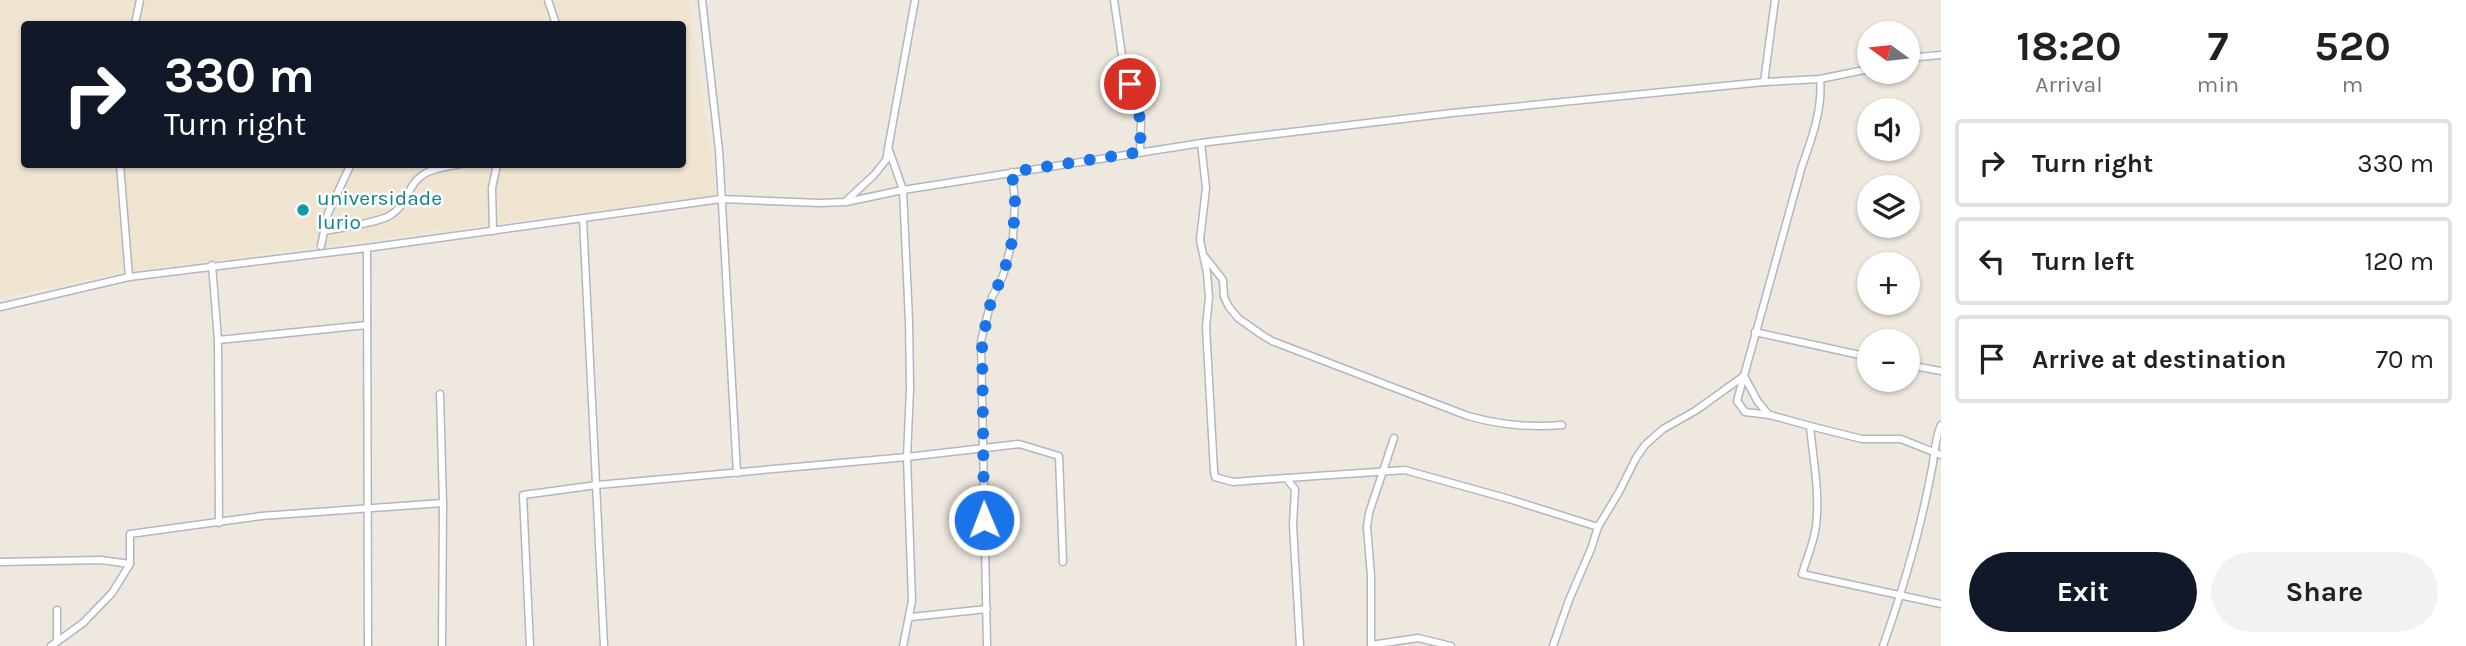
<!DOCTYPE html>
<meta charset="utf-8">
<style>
:root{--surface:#fff;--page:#f2f2f2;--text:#202124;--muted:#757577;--line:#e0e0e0;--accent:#111827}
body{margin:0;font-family:Karla,sans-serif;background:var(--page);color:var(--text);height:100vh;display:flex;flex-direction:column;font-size:26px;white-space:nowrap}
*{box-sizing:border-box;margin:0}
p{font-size:23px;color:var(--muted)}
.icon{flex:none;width:38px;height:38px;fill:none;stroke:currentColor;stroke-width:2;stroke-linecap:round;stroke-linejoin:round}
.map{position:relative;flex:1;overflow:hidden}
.details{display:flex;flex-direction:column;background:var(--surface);width:525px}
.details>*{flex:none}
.guide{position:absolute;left:21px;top:21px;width:665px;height:147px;border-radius:7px;box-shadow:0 2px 5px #0004;background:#111827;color:#fff;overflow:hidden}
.needle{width:46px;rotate:285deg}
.tools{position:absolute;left:1857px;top:21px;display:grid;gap:14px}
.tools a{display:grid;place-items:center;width:63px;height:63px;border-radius:50%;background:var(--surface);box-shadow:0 2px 5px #0004;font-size:35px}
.pin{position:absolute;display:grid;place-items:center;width:60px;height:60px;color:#fff;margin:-30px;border:4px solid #fff;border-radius:50%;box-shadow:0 2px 7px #0007}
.me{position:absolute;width:77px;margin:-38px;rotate:359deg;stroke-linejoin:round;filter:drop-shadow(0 0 5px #0008)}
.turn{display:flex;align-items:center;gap:24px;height:147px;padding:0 28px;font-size:32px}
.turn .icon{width:91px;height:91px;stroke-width:2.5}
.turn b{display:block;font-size:49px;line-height:60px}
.eta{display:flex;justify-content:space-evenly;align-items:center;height:119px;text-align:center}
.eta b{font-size:42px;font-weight:700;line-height:49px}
.cta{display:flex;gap:14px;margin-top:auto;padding:14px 28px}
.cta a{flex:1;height:80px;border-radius:42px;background:var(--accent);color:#fff;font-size:28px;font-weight:700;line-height:80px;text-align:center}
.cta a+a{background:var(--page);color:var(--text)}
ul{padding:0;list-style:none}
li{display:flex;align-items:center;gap:21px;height:88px;margin:0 14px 10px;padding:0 14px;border:4px solid var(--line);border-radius:7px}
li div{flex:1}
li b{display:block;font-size:26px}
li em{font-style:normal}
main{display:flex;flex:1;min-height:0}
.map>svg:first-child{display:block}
.education{fill:#efe4cf;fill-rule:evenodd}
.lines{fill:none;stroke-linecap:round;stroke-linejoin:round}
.minor-casing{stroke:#b3b6c0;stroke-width:9}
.minor{stroke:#fff;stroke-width:6}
.route{stroke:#1a73e8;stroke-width:12;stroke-dasharray:0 21.6}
.culture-dot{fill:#0f9aa8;stroke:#fff;stroke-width:2.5}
.labels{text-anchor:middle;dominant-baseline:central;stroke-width:5;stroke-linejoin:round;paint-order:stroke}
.culture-label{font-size:21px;fill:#0d838f;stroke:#fff;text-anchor:start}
</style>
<main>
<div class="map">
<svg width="1941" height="646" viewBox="0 0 1941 646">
<rect width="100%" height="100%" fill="#eee8df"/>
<!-- education -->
<path class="education" d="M0,0H688L717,195L122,272L0,298ZM24,24H682V164H24Z"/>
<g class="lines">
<defs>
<g id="minor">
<path d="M548,0L556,24"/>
<path d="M702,0L719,150L737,473"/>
<path d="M1114,0L1124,69L1137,99L1141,120L1140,152"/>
<path d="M135,24L140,0"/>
<path d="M1908,58L1941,55"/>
<path d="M1820,79C1823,108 1812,138 1802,166L1737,401L1745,412L1770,415L1810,426C1813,459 1820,492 1816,526C1814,542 1807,558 1802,574L1941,604"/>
<path d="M1764,82L1775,0"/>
<path d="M1201,143L1206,188L1200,240L1207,273L1209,297L1206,327L1214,471L1215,477L1233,482L1286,478L1295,489L1293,525L1300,646"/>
<path d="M889,150L903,190L909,321L910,389L907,457L912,601L903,646"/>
<path d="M120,164L129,277"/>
<path d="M847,200L874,175L886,160L915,0"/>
<path d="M583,219L604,646"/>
<path d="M324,231C340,228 376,223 389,216C408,205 406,189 419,178C429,168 448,167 461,164"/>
<path d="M493,231L492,188L497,164"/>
<path d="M321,246L328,213L351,164"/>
<path d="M367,248L368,646"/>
<path d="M1205,257L1223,280L1224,297L1229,307L1238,318L1262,335L1272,341L1468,416C1500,425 1529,428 1562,425"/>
<path d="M212,265L218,340L219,523"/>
<path d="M0,307L129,277L367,248L721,199L820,203L846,202L903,190L1208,142L1452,113L1764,82L1820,79L1869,69"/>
<path d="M1755,332L1869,357"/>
<path d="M218,340L367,325"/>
<path d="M1908,365L1941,371"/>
<path d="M440,394L443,503L442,646"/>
<path d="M1810,426L1862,439H1901L1941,455"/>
<path d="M1287,478L1405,470L1509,499L1598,527"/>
<path d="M0,562L101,560L130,564"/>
<path d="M911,617L987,609"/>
<path d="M57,641V610"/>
<path d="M1371,645L1418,638L1451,646"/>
<path d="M51,646L83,623L112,593L130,564V534L261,516L443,503"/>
<path d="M530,646L523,495L597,485L907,457L1019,444L1059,456L1063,562"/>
<path d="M987,646L981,341L992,297L1003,276L1013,238L1015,202L1012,172"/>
<path d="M1371,646V576L1367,527L1369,513L1394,438"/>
<path d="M1553,646L1569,600L1591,549L1598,527L1619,492L1636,458L1645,445L1663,429L1695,411L1744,376L1758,402L1769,415"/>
<path d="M1883,646C1903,589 1920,532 1931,473C1935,456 1934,441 1941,425"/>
</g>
</defs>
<!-- minor casing -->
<use href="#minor" class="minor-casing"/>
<!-- minor -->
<use href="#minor" class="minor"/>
</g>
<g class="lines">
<!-- route -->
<path class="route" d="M984,520L982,341L992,297L1003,276L1013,238L1015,202L1012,172L1140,152C1141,127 1141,107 1130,84"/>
</g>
<!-- markers -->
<circle class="culture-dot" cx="303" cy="210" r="7"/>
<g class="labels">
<!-- culture labels -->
<g class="culture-label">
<text x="317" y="198">universidade<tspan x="317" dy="24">lurio</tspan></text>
</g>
</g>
</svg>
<div class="tools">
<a><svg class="needle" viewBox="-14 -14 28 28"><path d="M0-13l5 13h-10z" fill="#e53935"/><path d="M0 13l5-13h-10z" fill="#757577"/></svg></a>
<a><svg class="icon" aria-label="sound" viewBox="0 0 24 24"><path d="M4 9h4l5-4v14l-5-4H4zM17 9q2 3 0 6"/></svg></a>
<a><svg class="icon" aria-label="layers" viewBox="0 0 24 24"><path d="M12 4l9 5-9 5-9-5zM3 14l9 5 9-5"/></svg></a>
<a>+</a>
<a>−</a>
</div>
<div class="pin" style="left:1130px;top:84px;background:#d93025"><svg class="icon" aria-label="arrive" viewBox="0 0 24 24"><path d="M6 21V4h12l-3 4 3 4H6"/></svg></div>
<svg class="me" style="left:984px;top:520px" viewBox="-20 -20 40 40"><circle r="17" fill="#1a73e8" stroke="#fff" stroke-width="3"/><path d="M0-11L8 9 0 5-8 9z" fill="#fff"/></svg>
<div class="guide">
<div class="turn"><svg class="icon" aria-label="right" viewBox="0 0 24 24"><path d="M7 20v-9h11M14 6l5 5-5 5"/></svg><div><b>330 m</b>Turn right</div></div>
</div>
</div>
<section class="details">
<div class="eta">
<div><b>18:20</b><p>Arrival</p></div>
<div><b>7</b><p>min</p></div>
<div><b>520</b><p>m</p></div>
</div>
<ul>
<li><svg class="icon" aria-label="right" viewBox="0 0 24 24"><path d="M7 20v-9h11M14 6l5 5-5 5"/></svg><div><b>Turn right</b></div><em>330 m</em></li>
<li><svg class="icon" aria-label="left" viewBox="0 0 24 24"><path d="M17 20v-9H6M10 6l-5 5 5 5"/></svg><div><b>Turn left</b></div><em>120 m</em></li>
<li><svg class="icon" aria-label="arrive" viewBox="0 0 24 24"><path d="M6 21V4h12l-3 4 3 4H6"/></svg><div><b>Arrive at destination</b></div><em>70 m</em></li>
</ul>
<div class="cta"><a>Exit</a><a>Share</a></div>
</section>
</main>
